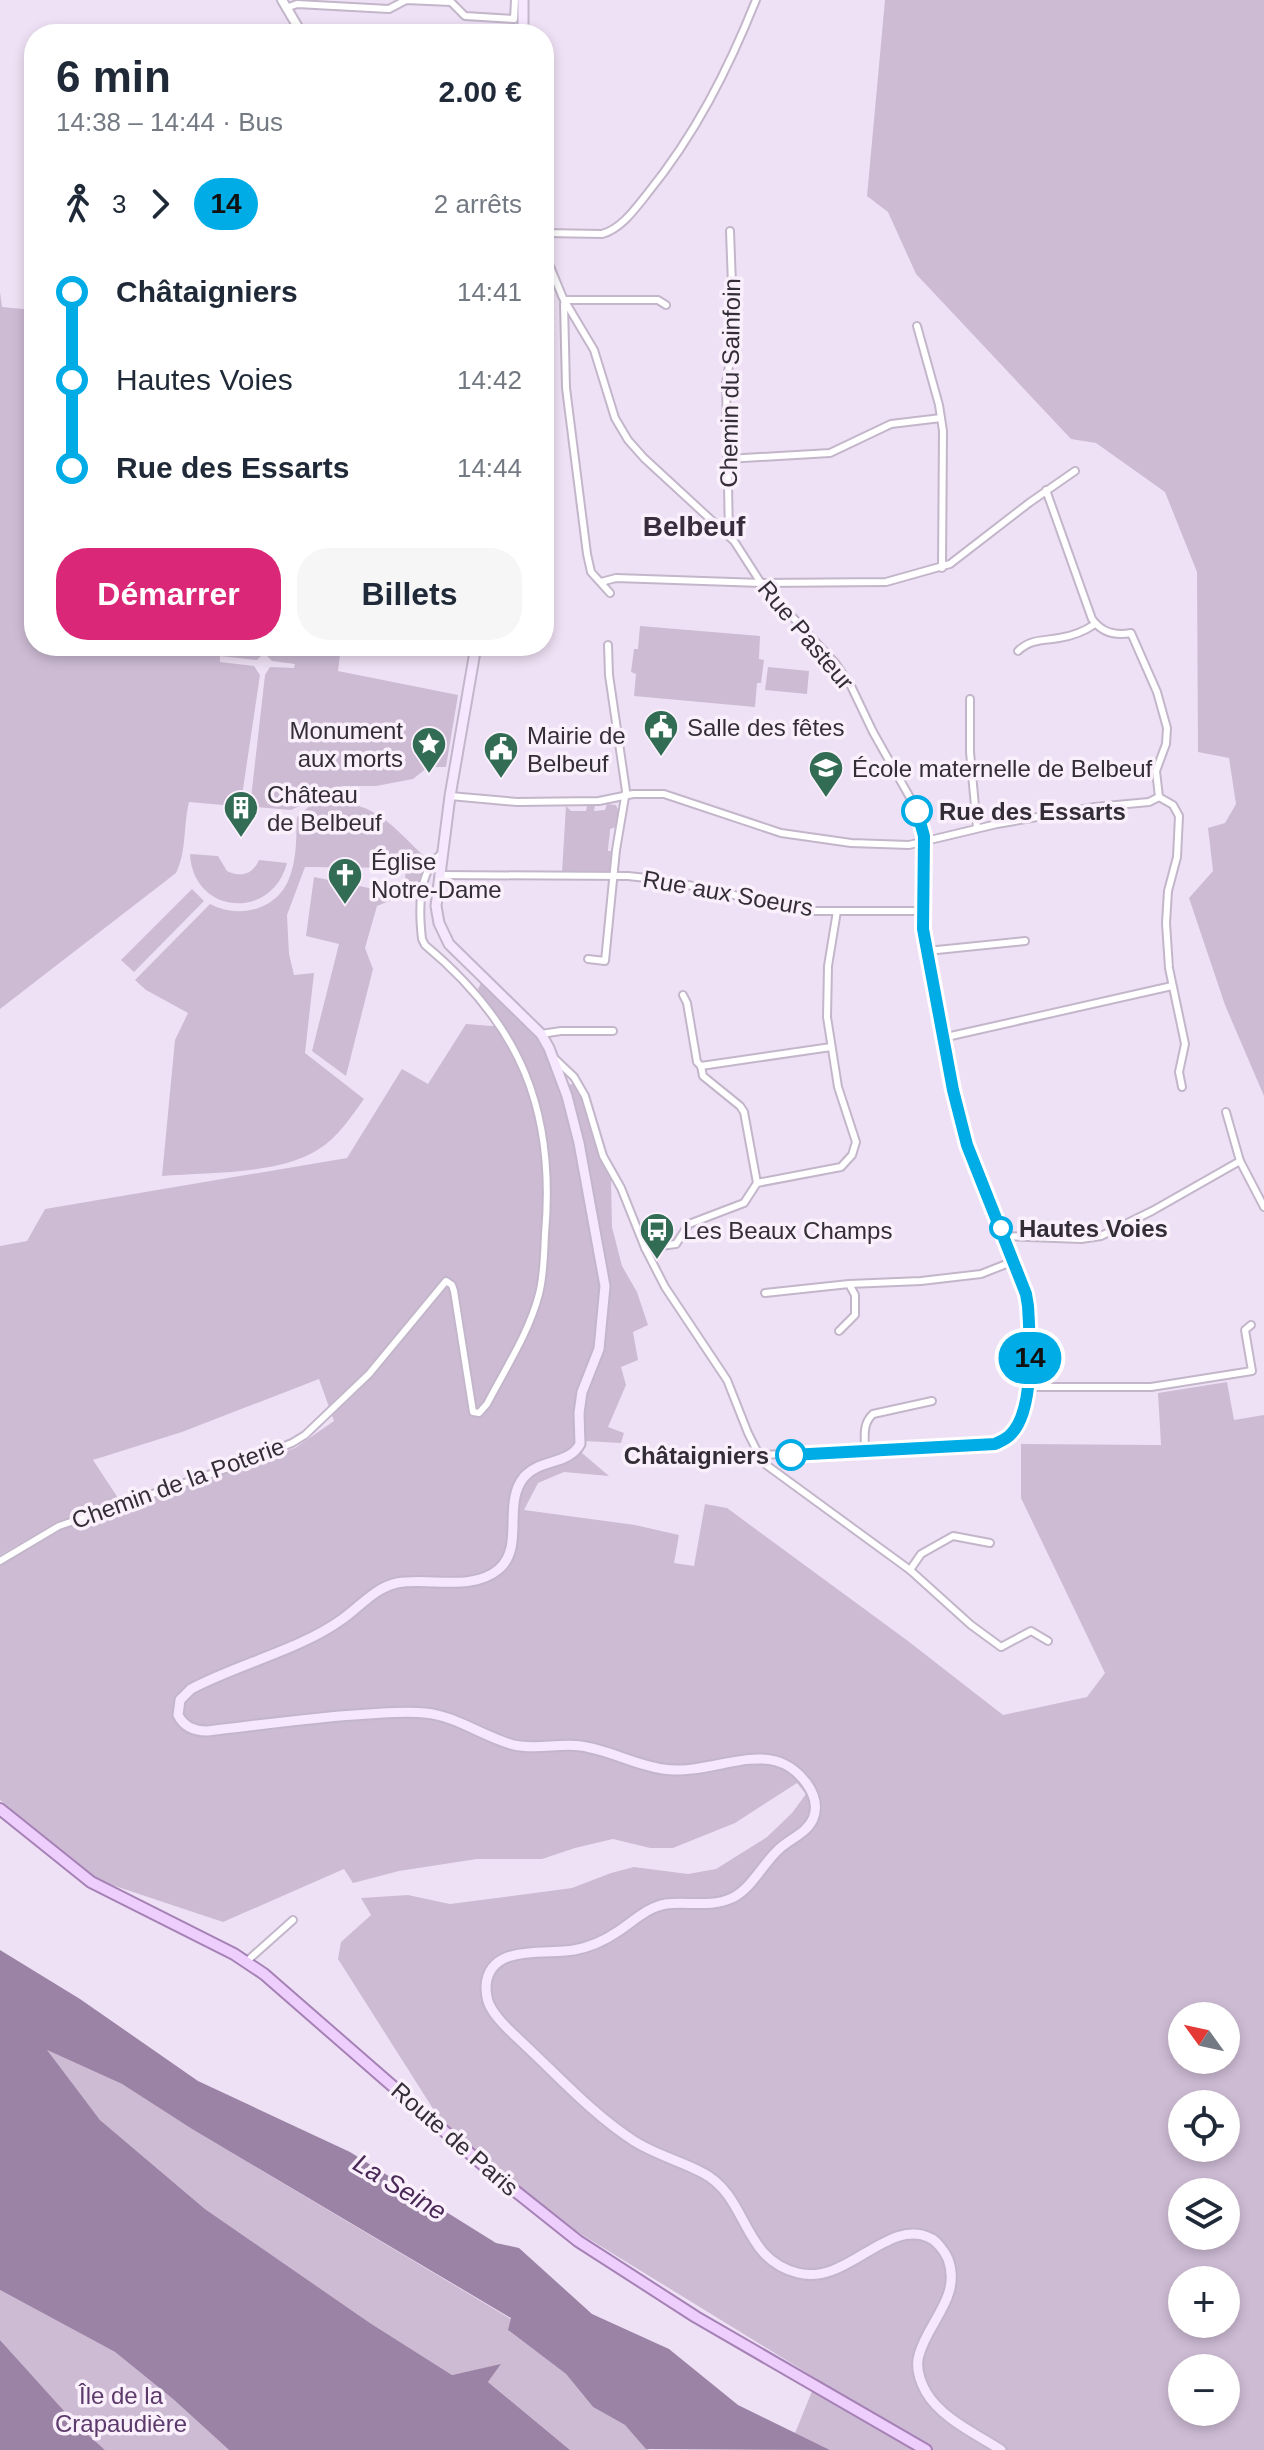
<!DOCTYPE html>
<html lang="fr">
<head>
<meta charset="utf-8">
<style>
	:root { --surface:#fff; --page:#f6f6f7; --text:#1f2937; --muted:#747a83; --accent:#db2777 }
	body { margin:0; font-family:Arial,sans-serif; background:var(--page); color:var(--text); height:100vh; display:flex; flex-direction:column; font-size:30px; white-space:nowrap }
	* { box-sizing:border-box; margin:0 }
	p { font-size:26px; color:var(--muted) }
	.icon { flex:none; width:44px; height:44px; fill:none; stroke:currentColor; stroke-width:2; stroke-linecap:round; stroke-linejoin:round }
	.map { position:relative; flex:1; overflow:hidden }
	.panel { position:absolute; left:24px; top:24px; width:530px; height:632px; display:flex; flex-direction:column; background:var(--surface); border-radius:32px; box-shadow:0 4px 12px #0003 }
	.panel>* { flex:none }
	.badge { padding:0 16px; border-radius:26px; font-size:28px; line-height:52px }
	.needle { width:52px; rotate:303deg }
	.fabs { position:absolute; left:1168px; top:2002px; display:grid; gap:16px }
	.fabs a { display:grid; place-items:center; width:72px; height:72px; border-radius:50%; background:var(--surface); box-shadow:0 4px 12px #0003; font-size:40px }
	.map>.badge { position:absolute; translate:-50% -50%; box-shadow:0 0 0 4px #fff }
	.legs { display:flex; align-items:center; gap:12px; height:88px; padding:0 32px; font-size:26px }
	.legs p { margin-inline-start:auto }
	.head { display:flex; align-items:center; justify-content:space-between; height:136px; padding:0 32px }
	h1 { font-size:44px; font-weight:600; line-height:60px }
	.cta { display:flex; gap:16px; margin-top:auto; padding:16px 32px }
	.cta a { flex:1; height:92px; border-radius:32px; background:var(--accent); color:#fff; font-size:32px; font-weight:600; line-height:92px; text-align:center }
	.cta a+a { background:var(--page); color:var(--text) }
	ul { padding:0 32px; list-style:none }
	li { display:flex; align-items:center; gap:28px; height:88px; font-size:30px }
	li i { display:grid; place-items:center; width:12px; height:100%; margin:0 10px; background:currentColor }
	li i::after { content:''; width:20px; height:20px; margin:-10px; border:6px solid; border-radius:50%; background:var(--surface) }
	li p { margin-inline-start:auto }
	li:first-child i { background:linear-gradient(#0000 50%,currentColor 0) }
	li:last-child i { background:linear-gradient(currentColor 50%,#0000 0) }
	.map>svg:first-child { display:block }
</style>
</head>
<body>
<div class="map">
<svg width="1264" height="2450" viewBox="0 0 1264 2450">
	<rect width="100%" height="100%" fill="#efe1f5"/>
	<!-- green -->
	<g fill="#cdbbd4" fill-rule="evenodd">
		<path d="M885,0H1264V1096L1225,1005L1189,898L1213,871L1208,828L1225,823L1236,804L1229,758L1198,752L1197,572L1165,492L1096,443L1071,439L916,274L888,212L867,196Z"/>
		<path d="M0,292L2,307L34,310V646H264L262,655L257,660L220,656V662L254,666L260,675L242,796L234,806L189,802C183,826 187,851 176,873L0,1009Z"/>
		<path d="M640,626L760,636L759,659L764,660L761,683H757L755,707L634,696L636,674L631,672L634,649H638Z"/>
		<path d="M267,646H341L338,671L458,695L446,767H428L413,779L376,786H342L291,810L256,807L251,798L265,675L270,667L294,668L295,664L272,661L267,656Z"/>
		<path d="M768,667L809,671L807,694L765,690Z"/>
		<path d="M327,800C378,804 390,824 425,857L419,884L405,881L406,868L305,867L287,915L289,954L294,975L314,973L305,1053L364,1099C351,1117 338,1137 319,1149C280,1175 208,1172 162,1176L175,1040L188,1013L146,990L135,980L210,904C241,920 281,909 291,873C297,855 296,835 297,817L313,803Z"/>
		<path d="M607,804L616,805L619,812L616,827L610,829C610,836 608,844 608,851H612L611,872H562L566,806L571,811H586L587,806L595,805L594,811L605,810Z"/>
		<path d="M190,854L218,856L227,871C241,878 253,874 259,860L287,863C272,921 193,915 190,854Z"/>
		<path d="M314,877L394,893V899L377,906L365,948L373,969L346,1076L312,1051L339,944L306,936Z"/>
		<path d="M192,889L204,901L134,972L121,960Z"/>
		<path d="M481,983L537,1037L547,1055L558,1086L573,1084L581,1096L602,1159L611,1179L612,1227L622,1266L637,1292L648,1325L633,1332L638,1360L621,1367L626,1385L608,1427L624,1433L621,1443L584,1441L582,1453L609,1476L564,1472L538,1483L524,1510L635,1525L679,1535L674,1563L694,1566L705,1504L727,1508L908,1641L1003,1715L1087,1697L1105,1673L1021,1498V1444L1161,1445L1158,1393L1227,1382L1234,1420L1264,1415V2450H830L795,2433L817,2379L545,2212L444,2126L338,1959L341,1942L371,1915L361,1898L408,1895L450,1904L572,1888L611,1873L634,1867L688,1874L716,1869L767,1837L792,1813L806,1794L797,1783L735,1823L673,1848H650L613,1839L575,1848L542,1859H477L399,1871L353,1883L344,1869L223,1922L94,1879L0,1800V1566L62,1529L134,1506L295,1448L334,1421L319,1379L182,1432L93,1460L120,1501L59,1521L0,1555V1246L27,1241L45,1209L347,1158L402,1069L428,1084L466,1024L505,1027L480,995L478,989ZM1182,2016H1226V2060H1182ZM1182,2104H1226V2148H1182ZM1182,2192H1226V2236H1182ZM1182,2280H1226V2324H1182ZM1182,2368H1226V2412H1182Z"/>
		<path d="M45,2049L122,2084L192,2129L511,2319L509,2331L566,2374L593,2407L625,2425L649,2450H570L488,2382L500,2365L452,2375L370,2323L205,2209L100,2120Z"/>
		<path d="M0,2290L115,2352L173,2399L229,2450H105L75,2423L0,2340Z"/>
	</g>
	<!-- water -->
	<g fill="#9b83a6">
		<path d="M0,1950L80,1999L198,2081L350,2152L496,2243L519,2248L592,2314L669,2349L738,2405L830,2450L646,2449L625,2425L593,2407L566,2374L508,2330L511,2318L192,2129L122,2084L47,2050L100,2120L205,2209L370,2323L452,2375L501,2364L488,2382L570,2450H229L173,2399L115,2352L0,2290Z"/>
		<path d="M0,2340L75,2423L105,2450H0Z"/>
	</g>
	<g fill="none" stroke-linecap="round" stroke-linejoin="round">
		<defs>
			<g id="minor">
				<path d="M286,8L297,4L389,9L406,0L451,2L465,16L514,19L515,0"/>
				<path d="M544,233L602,234C621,229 635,209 647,194C695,135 728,70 756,0"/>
				<path d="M544,252L563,298L594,350L615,418L628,440L644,458L734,541L761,583L836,664L851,686L873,732L917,810L924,836L923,929L953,1090L967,1145L1004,1236L1028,1306L1030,1380L1018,1426L1009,1437L995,1444L762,1455"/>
				<path d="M564,300H658L666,305"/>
				<path d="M564,304L566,388L587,554L591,572L610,593"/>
				<path d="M917,326L939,405L943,431L942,568"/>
				<path d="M727,459L830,453L891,424L941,418"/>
				<path d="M1046,490L1092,619C1102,633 1115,636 1131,633L1157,692L1167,728L1166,744L1156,771L1159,797"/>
				<path d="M729,536L726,383L734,338L730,231"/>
				<path d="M601,582L616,578L761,583L886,582L950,564L1029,503L1075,471"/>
				<path d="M1018,651C1030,639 1043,641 1059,638C1072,636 1085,631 1095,624"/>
				<path d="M970,699V752L977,828"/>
				<path d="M450,796L517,802L599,801L633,794H664L781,833L851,843L909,845L997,824L1095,807L1149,802L1159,797"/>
				<path d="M1159,797L1173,805L1179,816L1177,857L1168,891L1166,923L1169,968L1185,1044L1179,1072L1182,1087"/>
				<path d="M439,875L628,876L665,880L807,911H922"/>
				<path d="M927,951L1025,941"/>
				<path d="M588,959L605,961L616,850L626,791L609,675L608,645"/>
				<path d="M541,1034L561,1031H613"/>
				<path d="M942,1038L1172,986"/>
				<path d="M555,1059L574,1077L585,1096L603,1156L621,1188L645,1248L665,1287L727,1380L748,1433L756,1449L762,1455L765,1464L910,1570L971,1625L1001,1647L1031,1631L1048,1641"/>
				<path d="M701,1066L831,1047"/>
				<path d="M1226,1112L1240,1161"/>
				<path d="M757,1183L841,1167L852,1155L856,1142L838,1087L827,1017L828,966L837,911"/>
				<path d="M1004,1236L1081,1239L1101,1236L1152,1211L1240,1161L1264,1207"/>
				<path d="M645,1248L676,1244L689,1224L744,1203L757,1183L744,1112L740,1106L703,1076L701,1066L697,1062L687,1003L683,995"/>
				<path d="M765,1293L849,1284L921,1281L981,1274L1014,1261"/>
				<path d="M839,1331L855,1315V1295L849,1284"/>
				<path d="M1028,1387H1151L1252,1371L1245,1330L1251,1325"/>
				<path d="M865,1451C865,1437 862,1424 873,1414L932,1401"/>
				<path d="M0,1561L59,1526L234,1466L292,1443L305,1435L369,1374L446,1281L452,1285L454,1291L473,1412L479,1413L487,1404C505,1369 529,1333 539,1294C544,1275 544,1253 545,1234C556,1110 520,1024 425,945L422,939C419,912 417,873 441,854"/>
				<path d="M910,1570L921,1554L953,1536L990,1543"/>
				<path d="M246,1962L293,1920"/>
			</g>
			<path id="tertiary" d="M282,0L302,34"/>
			<g id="secondary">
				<path d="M523,34V0"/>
				<path d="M476,646L450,796L436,906L439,923L449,944L541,1034L549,1048L567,1096L579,1143L605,1286L599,1349L582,1392L579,1413L580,1444C569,1465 539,1459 524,1477C502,1504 525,1546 499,1569C472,1592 429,1577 397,1583C374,1588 360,1607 341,1620C299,1650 238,1664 191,1689L180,1700L178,1715C184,1727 194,1731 207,1731C260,1725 314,1717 368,1714C387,1713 406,1711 425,1713C457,1716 483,1737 514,1745C536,1750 559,1743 581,1746C609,1750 635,1765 663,1769C702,1775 743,1752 776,1761C798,1767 823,1795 813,1819C806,1834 789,1839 778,1850C762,1865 752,1888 732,1898C710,1908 689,1901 666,1904C647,1907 633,1922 617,1932C604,1941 590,1947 574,1950C546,1955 489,1943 486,1986C486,1991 487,1999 489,2004C497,2021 514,2034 527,2047C561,2079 595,2116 634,2141C656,2155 681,2161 703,2173C749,2197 741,2259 798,2273C847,2286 887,2217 930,2238C937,2241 945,2252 948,2259C962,2296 928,2322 919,2355C915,2368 920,2381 926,2392C941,2418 976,2434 1001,2450"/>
			</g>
			<path id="primary" d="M0,1809L91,1882L234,1954L264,1974L490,2171L578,2241L696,2317L926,2450"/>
		</defs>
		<!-- minor casing -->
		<use href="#minor" stroke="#c3b6ca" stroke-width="10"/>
		<!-- tertiary casing -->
		<use href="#tertiary" stroke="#c3b6ca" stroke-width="12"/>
		<!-- secondary casing -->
		<use href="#secondary" stroke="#c3b6ca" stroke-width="13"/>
		<!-- primary casing -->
		<use href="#primary" stroke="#a581b5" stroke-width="14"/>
		<!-- minor -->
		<use href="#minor" stroke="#fff" stroke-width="6"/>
		<!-- tertiary -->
		<use href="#tertiary" stroke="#fff" stroke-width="8"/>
		<!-- secondary -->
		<use href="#secondary" stroke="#f7e7fe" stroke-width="9"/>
		<!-- primary -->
		<use href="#primary" stroke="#eecefc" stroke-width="10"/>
	</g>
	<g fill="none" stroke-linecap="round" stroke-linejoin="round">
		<defs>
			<path id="line-1" d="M791,1455L995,1444C1001,1441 1007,1439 1011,1434C1035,1410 1030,1339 1028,1306L1026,1294L967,1145L953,1090L923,929L924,836L917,811"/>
		</defs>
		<!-- line-1 casing -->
		<use href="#line-1" stroke="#fff" stroke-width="18"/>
		<!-- line-1 -->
		<use href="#line-1" stroke="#00ace6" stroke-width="12"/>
	</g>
	<!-- icons -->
	<defs>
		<symbol id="civic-pin" viewBox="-11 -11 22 30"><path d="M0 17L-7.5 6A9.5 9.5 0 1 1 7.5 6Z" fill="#326c55" stroke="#f9f0fc"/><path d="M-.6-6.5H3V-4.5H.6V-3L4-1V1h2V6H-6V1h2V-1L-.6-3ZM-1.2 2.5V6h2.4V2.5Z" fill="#fff"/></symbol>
		<symbol id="sight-pin" viewBox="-11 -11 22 30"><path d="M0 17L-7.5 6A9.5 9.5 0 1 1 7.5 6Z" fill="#326c55" stroke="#f9f0fc"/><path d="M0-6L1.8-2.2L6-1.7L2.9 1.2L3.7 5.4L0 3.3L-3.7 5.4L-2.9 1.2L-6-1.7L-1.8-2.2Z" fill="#fff"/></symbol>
		<symbol id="school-pin" viewBox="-11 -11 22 30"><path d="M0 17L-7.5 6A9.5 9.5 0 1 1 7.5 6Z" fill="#326c55" stroke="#f9f0fc"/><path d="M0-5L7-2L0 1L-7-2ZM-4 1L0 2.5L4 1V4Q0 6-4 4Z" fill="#fff"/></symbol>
		<symbol id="building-pin" viewBox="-11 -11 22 30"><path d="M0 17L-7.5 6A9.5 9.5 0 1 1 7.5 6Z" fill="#326c55" stroke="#f9f0fc"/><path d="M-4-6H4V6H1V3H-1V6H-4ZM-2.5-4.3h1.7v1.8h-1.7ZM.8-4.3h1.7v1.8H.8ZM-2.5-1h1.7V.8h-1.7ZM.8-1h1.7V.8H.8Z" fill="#fff"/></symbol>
		<symbol id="church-pin" viewBox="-11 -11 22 30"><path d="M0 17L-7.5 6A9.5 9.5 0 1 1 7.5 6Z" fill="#326c55" stroke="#f9f0fc"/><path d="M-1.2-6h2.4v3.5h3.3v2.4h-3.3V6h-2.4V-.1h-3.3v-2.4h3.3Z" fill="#fff"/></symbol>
		<symbol id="bus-pin" viewBox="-11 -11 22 30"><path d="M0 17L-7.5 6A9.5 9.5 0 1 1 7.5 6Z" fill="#326c55" stroke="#f9f0fc"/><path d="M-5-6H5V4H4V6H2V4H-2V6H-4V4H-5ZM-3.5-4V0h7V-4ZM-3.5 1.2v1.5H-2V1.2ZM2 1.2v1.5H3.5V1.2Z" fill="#fff"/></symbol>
	</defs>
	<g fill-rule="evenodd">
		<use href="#civic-pin" x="641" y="707" width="40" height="54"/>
		<use href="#sight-pin" x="409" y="724" width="40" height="54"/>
		<use href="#civic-pin" x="481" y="729" width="40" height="54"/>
		<use href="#school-pin" x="806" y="748" width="40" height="54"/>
		<use href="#building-pin" x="221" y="788" width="40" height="54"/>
		<use href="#church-pin" x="325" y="855" width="40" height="54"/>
		<use href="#bus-pin" x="637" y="1210" width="40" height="54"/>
	</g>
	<!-- markers -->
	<g fill="#fff" stroke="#00ace6" stroke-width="4">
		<circle cx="917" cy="811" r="14"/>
		<circle cx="1001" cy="1228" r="10"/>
		<circle cx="791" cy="1455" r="14"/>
	</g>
	<g text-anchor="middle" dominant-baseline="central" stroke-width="7" stroke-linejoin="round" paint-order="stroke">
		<!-- street labels -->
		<g font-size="24" fill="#332e36" stroke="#f9f0fc">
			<text transform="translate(730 383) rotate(-89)">Chemin du Sainfoin</text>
			<text transform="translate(806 635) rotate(50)">Rue Pasteur</text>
			<text transform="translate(728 893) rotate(10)">Rue aux Soeurs</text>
			<text transform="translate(178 1483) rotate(-20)">Chemin de la Poterie</text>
			<text transform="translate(455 2139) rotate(41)">Route de Paris</text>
		</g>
		<!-- poi labels -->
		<g font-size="24" fill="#332e36" stroke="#f9f0fc" text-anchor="start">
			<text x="687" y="727">Salle des fêtes</text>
			<text x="403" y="730" text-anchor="end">Monument<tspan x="403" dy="28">aux morts</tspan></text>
			<text x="527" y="735">Mairie de<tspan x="527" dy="28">Belbeuf</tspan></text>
			<text x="852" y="768">École maternelle de Belbeuf</text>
			<text x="267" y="794">Château<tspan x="267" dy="28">de Belbeuf</tspan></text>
			<text x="371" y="861">Église<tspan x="371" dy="28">Notre-Dame</tspan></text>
			<text x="683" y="1230">Les Beaux Champs</text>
		</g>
		<!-- stop labels -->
		<g font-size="24" font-weight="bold" fill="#332e36" stroke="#f9f0fc" text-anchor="start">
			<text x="939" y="811">Rue des Essarts</text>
			<text x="1019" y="1228">Hautes Voies</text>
			<text x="769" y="1455" text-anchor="end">Châtaigniers</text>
		</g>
		<!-- park labels -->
		<g font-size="24" fill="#5c3a6b" stroke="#f9f0fc">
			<text x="121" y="2395">Île de la<tspan x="121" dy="28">Crapaudière</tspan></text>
		</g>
		<!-- water labels -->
		<g font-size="26" font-style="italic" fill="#4a2857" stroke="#f9f0fc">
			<text transform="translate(400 2187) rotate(31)">La Seine</text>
		</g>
		<!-- quarter labels -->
		<g font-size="28" font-weight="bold" fill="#382d3d" stroke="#f9f0fc">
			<text x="694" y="526">Belbeuf</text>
		</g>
	</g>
</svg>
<div class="fabs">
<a><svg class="needle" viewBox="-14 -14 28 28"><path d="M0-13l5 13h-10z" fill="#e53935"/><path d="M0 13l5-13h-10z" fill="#747a83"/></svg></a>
<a><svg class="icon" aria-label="locate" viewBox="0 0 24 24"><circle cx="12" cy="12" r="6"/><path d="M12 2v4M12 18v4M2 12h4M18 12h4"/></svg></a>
<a><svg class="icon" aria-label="layers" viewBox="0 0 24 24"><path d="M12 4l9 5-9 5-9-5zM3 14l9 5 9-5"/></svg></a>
<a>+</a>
<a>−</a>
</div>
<b class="badge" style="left:1030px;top:1358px;background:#00ace6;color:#111">14</b>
<section class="panel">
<div class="head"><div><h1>6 min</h1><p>14:38 – 14:44 · Bus</p></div><b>2.00 €</b></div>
<div class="legs"><svg class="icon" aria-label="walk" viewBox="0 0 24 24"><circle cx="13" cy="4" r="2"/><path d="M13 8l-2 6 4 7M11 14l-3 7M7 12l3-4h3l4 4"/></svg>3<svg class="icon" aria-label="forward" viewBox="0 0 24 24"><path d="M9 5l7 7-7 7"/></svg><b class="badge" style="background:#00ace6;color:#111">14</b><p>2 arrêts</p></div>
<ul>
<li><i style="color:#00ace6"></i><b>Châtaigniers</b><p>14:41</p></li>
<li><i style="color:#00ace6"></i><span>Hautes Voies</span><p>14:42</p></li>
<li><i style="color:#00ace6"></i><b>Rue des Essarts</b><p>14:44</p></li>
</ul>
<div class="cta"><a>Démarrer</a><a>Billets</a></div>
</section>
</div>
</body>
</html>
